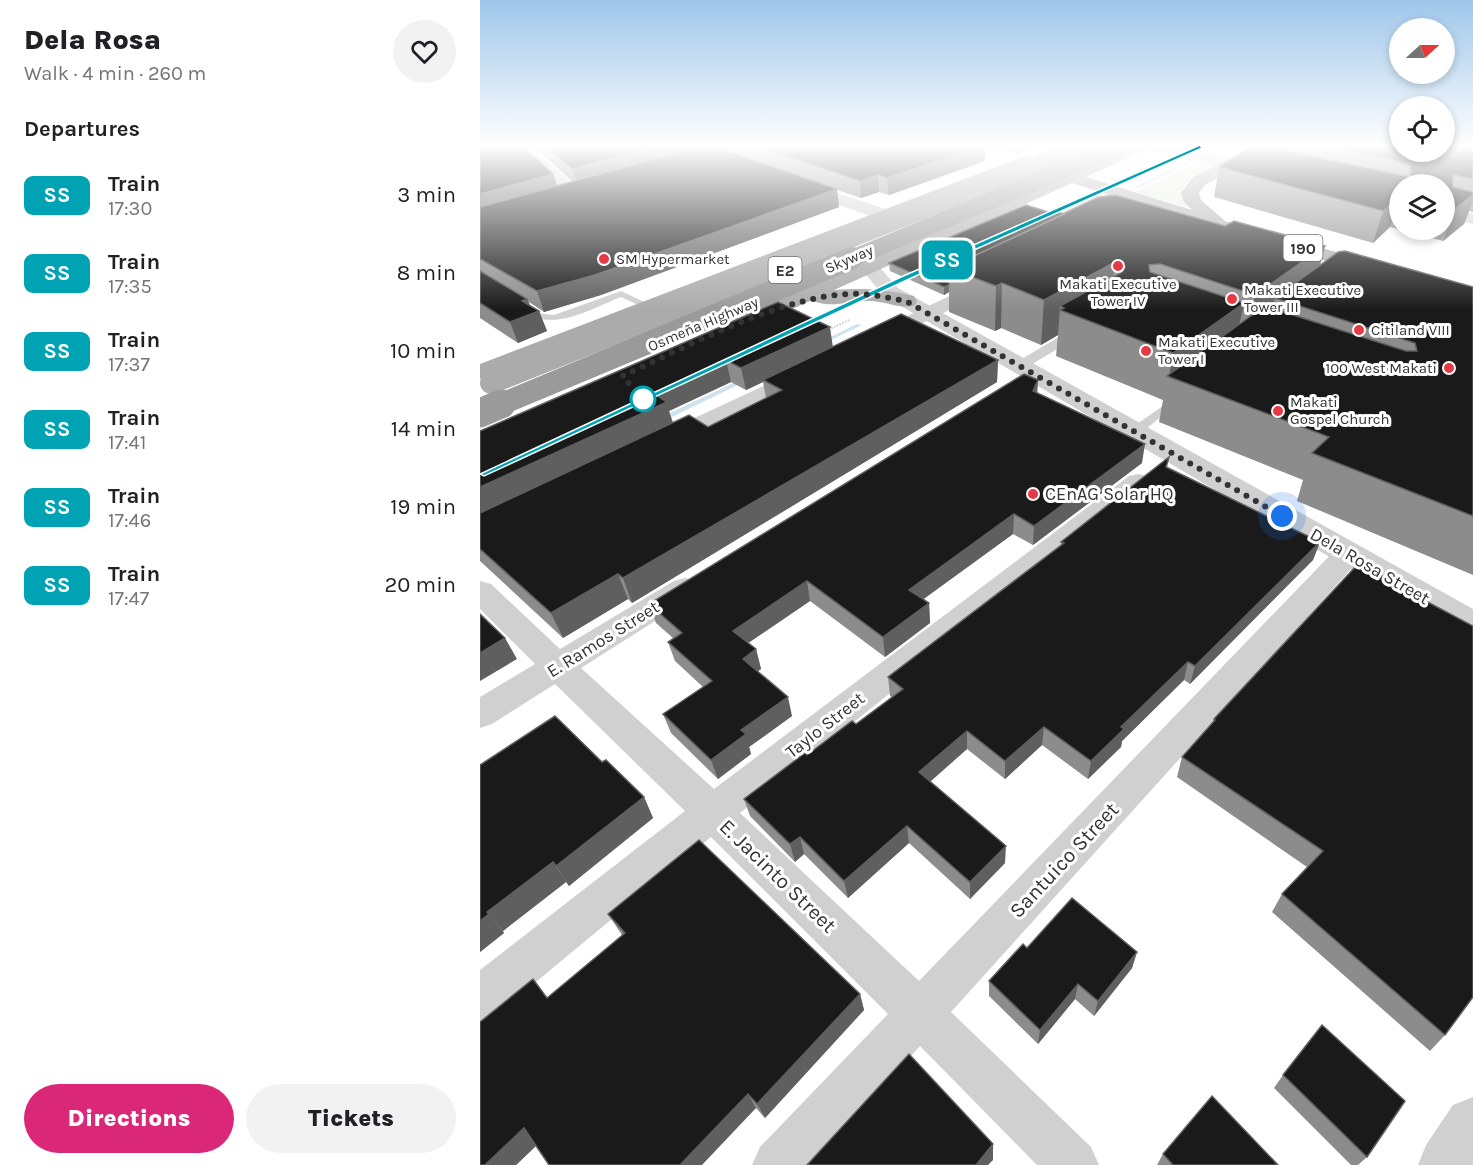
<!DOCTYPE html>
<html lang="en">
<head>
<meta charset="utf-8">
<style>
	:root { --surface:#fff; --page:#f2f2f2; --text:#202124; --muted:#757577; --accent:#db2777 }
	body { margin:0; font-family:Karla,sans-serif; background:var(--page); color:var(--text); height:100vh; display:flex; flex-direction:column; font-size:22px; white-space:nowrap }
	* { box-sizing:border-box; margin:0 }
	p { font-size:20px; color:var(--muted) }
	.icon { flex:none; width:33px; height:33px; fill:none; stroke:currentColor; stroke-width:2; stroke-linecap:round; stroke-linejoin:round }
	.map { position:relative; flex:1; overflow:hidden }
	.details { display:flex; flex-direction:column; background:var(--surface); width:480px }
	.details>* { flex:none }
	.badge { padding:0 12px; border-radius:9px; font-size:21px; line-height:39px }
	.needle { width:39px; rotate:69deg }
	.tools { position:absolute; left:909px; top:18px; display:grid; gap:12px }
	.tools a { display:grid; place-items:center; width:66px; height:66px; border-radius:50%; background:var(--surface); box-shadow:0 3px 9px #0003; font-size:30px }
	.you { position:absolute; width:30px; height:30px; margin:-15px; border:4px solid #fff; border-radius:50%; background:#1a73e8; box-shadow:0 0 0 9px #1a73e833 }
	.map>.badge { position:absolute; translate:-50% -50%; box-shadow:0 0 0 3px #fff }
	h2 { padding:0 24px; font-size:22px; line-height:54px }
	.round { display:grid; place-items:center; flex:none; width:63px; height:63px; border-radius:32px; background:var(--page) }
	.overview { display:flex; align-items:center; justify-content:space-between; height:102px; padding:0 24px }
	h1 { font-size:28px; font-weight:800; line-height:45px }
	.cta { display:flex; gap:12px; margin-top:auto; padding:12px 24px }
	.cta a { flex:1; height:69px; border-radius:36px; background:var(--accent); color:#fff; font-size:24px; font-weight:800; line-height:69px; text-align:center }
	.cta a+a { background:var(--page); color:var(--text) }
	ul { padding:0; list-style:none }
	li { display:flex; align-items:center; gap:18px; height:78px; padding:0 24px }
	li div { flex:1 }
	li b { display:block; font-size:22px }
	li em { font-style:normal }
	li .badge { min-width:66px; font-weight:700; text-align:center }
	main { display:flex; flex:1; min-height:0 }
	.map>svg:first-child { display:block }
</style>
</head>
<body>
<main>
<section class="details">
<div class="overview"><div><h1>Dela Rosa</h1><p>Walk · 4 min · 260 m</p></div><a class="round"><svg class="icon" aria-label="heart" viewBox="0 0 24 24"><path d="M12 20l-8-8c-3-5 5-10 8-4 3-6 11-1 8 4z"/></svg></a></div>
<h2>Departures</h2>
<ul>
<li><span class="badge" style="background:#00a3b4;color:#fff">SS</span><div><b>Train</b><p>17:30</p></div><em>3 min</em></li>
<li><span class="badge" style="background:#00a3b4;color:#fff">SS</span><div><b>Train</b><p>17:35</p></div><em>8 min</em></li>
<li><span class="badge" style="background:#00a3b4;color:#fff">SS</span><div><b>Train</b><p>17:37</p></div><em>10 min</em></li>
<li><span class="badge" style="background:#00a3b4;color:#fff">SS</span><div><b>Train</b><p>17:41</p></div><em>14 min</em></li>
<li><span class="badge" style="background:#00a3b4;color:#fff">SS</span><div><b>Train</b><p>17:46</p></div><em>19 min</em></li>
<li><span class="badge" style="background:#00a3b4;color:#fff">SS</span><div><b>Train</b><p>17:47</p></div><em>20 min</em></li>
</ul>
<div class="cta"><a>Directions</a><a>Tickets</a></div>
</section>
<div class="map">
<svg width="993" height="1165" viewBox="0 0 993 1165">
	<rect width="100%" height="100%" fill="#fff"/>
	<!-- green -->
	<path fill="#e6ecdf" d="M721,161L741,163L710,178L702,190L710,208L655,192Z"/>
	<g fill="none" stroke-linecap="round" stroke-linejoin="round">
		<!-- stream -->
		<g fill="#cfe2ee" fill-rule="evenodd">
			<path d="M714,158L718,159L659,188L655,187Z"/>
			<path d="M377,324L382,325L343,344L338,343Z"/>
			<path d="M266,377L268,378V380L184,421H181L177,419Z"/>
		</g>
		<!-- path -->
		<path stroke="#cdcdcd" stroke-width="2" stroke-dasharray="1.5 1.5" stroke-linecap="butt" d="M346,331L369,320"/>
		<!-- service -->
		<g fill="#d0d0d0" fill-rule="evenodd">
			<path d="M141,291L173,306L165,308L141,297C110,309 69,335 41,308L46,305L63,314L74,315Z"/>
			<path d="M697,396L701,397V401L658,435H650V429Z"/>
		</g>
		<!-- pedestrian -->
		<path fill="#d0d0d0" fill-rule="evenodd" d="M604,322L612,327L609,330L544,369L538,371L530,366Z"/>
		<!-- minor -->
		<g fill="#d0d0d0" fill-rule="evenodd">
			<path d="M36,147H51L101,191L103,194L101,197H89Z"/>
			<path d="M505,279L512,281L514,285L512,289L404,342L397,344L390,342L387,338L390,334Z"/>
			<path d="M322,368L330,370L333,375L330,380L196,445L187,447L178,445L175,440L178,435Z"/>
			<path d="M658,474L667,476L671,482L667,488L260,813L439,981L858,547L868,544L878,547L882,554L878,561L471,1012L611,1147L619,1165H557L440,1046L333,1165H272L280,1147L408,1014L231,837L16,1015L0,1022V970L205,811L75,684L12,724L0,728V697L55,664L0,609V581L11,584L80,649L194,581L205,578L216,581L220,588L216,595L101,668L234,789L649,476Z"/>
		</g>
		<!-- tertiary -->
		<g fill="#d0d0d0" fill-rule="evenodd">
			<path d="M665,147H694L789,165L797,170L789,175L672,152Z"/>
			<path d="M316,179L408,210L411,214L408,218H396L310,188L308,184L310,180Z"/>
			<path d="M964,207L993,214V224L964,217Z"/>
			<path d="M389,261L396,263L418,288L993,609V637L981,634L404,296L379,267L382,263Z"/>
			<path d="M993,1097V1165H938L946,1145L973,1105Z"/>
		</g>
		<!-- primary -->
		<g fill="#ababab" fill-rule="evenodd">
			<path d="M648,147H668L665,150L606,177L712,210L704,202L701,193L713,177L749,159H761L763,162L761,165L725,185L719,193L721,200L745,221L903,265L906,269L903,273H889L733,229L592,183L354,290C384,288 404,289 434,296L437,301L434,306C418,309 403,300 387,301C371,301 346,309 332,300L270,328L262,330L254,328L251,323L254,318L576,178L572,174L574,171L580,169L590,172Z"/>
			<path d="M547,155L553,157L555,160L553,163L0,379V364Z"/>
		</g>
		<!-- primary-bridge-far1 -->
		<path stroke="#ababab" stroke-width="17" d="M319,260L601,147"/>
		<!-- primary-bridge -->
		<path stroke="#ababab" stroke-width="22" d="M11,383L323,258"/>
		<!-- motorway-bridge-far2 -->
		<path stroke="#9a9a9a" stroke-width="17" d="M368,260L639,147"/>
		<!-- motorway-bridge-far1 -->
		<path stroke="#9a9a9a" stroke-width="22" d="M17,406L372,258"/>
		<!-- motorway-bridge -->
		<path stroke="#9a9a9a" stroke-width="29" d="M0,413L21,404"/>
	</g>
	<!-- wall -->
	<g fill="#8c8c8c" fill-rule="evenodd">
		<path d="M0,147L73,174L77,186L93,182L54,147H210L211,149L218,147H554L539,153L505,147V161L409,195L399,192L381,198L357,190L359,207L121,295L64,312L49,302L50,305L59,311L67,331L38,343L0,318Z"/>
		<path d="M770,147H993V212L989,211L984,224L963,241L910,227L893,243L734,197L739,167ZM920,184H964V230H920Z"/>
		<path d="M575,214H584L745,226L845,246L840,266L993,287V575L817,501L823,480L679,422L683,400L576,356L578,335L561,345L521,328L515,331L469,312V292L464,295L410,271L409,263Z"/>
		<path d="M298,302L353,347L518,360L517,382L152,603L148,599L83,638L0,561V431ZM251,382L266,390L283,382L286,398L228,427L193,422L189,411Z"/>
		<path d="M557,393L662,463L553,545L533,534L443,599L449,603L450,623L405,657L330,601L268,643L276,649L281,669L278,671L312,716L269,747L271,754L238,779L191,733L183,714L223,687L195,661L188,642L193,638L176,623L169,604Z"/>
		<path d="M689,457L687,467L840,542L833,560L710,684L704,680L642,741L641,747L608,779L562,745L525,779L487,749L450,781L525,863L490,899L429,843L368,898L324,854L315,862L270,816L264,799L327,755L376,724L412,697L410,696L408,677L581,546V542Z"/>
		<path d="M940,598L965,1035L950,1051L792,912L802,894L827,867L697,777L702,757L732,724L734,719Z"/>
		<path d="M122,762L164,797L173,818L89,886L86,882L23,931L24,933L0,952V765Z"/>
		<path d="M128,914L380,994L384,1010L285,1118L276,1108L56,1146L36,1165H0L68,998L142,935Z"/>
		<path d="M547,948L657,952L652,968L614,1016L595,999L558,1044L509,996V981Z"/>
		<path d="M803,1075L887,1157L878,1165H871L794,1088Z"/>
		<path d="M683,1154L798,1165H677Z"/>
	</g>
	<!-- shaded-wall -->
	<g fill="#5f5f5f">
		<path d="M172,147H210L211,153L98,185L92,169Z"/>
		<path d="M500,147H505V161L409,195L407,178Z"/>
		<path d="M539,147H554L539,153Z"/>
		<path d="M971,147H991L953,182L963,153Z"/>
		<path d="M73,174L79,191L0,214V194Z"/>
		<path d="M398,175L399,192L381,198L380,181Z"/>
		<path d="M357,189L359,207L121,295L64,312L57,291Z"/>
		<path d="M993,195V201L984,224L963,241L975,209Z"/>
		<path d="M920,197L910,227L893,243L903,211Z"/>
		<path d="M845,246L833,289L795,298L789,322L765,340L775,295Z"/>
		<path d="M635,262L630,305L584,308L580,306L578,335L561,345L564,300Z"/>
		<path d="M522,283L521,328L515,331L516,286Z"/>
		<path d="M469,285V292L464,295V287Z"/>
		<path d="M47,299L53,313L59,311L67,331L38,343L30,322L42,301Z"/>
		<path d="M764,303L754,349L689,377L693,353Z"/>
		<path d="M350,327L353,348L283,380V382L266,390L261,368Z"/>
		<path d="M246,360L251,382L189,411L193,425L0,517V487L173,393Z"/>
		<path d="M518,360L517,382L152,603L143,578Z"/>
		<path d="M558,380L557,398L553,391Z"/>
		<path d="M665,444L662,463L553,545L554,526Z"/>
		<path d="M534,514L533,534L430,609L429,590Z"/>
		<path d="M840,542L833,560L710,684L715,666Z"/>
		<path d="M138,574L148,599L83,638L71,613Z"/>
		<path d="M327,581L330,601L258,650L253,631Z"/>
		<path d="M449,603L450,623L405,657L403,637Z"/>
		<path d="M25,638L37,659L0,681V653Z"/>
		<path d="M276,649L281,669L268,678L263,659Z"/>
		<path d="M708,662L704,680L642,741L641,747L608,779L611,761L641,727Z"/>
		<path d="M308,697L312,716L269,747L271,754L238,779L231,760L261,730Z"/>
		<path d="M564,727L562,745L525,779V761Z"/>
		<path d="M487,731V749L441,790L439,772Z"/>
		<path d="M164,797L173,818L89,886L76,866Z"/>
		<path d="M427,826L429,843L368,898L364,881Z"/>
		<path d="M320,837L324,854L315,862L310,844Z"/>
		<path d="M526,846L525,863L490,899V882Z"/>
		<path d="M73,862L86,882L23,931L7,912Z"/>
		<path d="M9,914L24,933L0,952V921Z"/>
		<path d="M657,952L652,968L614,1016L618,1001Z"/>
		<path d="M598,984L595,999L558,1044L560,1030Z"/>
		<path d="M380,994L384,1010L285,1118L277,1104Z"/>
		<path d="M268,1094L276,1108L222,1165H200Z"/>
		<path d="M44,1128L60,1142L36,1165H5Z"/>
		<path d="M513,1144V1160L508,1165H496Z"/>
	</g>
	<!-- building -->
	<g fill="#1a1a1a" stroke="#5f5f5f" stroke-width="1.5">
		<path d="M0,147H44L73,174L0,194Z"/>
		<path d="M67,147H172L92,169Z"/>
		<path d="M218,147H236L357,189L115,275L57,291L0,259V207Z"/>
		<path d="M279,147H500L407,178L398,175L380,181Z"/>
		<path d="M770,147H788L931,177L930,164L855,147H920V152H964V147H971L963,153L962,156H973L986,147H993V179L973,175V187L993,192V195L975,209L964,207V184H920V197L903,211L739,167Z"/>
		<path d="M635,195L745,226L754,221L845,246L775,295L680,264L669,265L670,272L764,303L693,353L580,310L584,308L580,306L642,272L645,267L635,262L564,300L522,283L516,286L468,268L618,197Z"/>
		<path d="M546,205L575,214L579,212L584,214L468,268L469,285L464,287L409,263Z"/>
		<path d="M865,251L993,287V516L832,453L849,437L687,376L785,306L926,351H937L935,343L795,298L858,252Z"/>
		<path d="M0,271L47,299L42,301L59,311L30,322L0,303Z"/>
		<path d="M298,302L350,327L261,368L246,360L173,393L187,402L0,487V431Z"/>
		<path d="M421,314L518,360L143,578L138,574L71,613L0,549V513L209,415L228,427L302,390L283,380Z"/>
		<path d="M544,374L558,380L553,391L665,444L554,526L534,514L429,590L449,603L403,637L327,581L253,631L276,649L263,659L308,697L261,730L266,734L231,760L183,714L232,681L188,642L202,633L169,604Z"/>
		<path d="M689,457L686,467L840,542L715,666L708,662L641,727L644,729L611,761L564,727L525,761L487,731L439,772L526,846L490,882L427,826L364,881L320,837L310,844L264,799L325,753L327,755L372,721L376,724L423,689L408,677L584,543L581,542Z"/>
		<path d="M878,564L941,595L940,598L993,626V997L965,1035L802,894L843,851L702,757L735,720L734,719Z"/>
		<path d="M0,614L25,638L0,653Z"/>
		<path d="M75,716L122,762L126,760L164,797L76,866L73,862L7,912L9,914L0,921V765Z"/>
		<path d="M219,840L380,994L277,1104L268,1094L200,1165H69L44,1128L5,1165H0V1022L53,979L67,998L145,933L128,914Z"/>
		<path d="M592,898L657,952L618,1001L598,984L560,1030L509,981L543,944L547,948Z"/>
		<path d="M842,1025L925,1101L887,1157L803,1075Z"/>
		<path d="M429,1054L513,1144L496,1165H327Z"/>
		<path d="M732,1096L798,1165H693L683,1154Z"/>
	</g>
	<!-- sky -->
	<linearGradient id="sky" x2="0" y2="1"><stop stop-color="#9ec6ea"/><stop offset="0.47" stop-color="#fff"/><stop offset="1" stop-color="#fff" stop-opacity="0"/></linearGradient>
	<rect width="993" height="310" fill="url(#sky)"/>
	<!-- line -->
	<path fill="#00a3b4" stroke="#fff" stroke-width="1.5" d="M720,145L722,148L427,280L4,476L0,474L421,277Z"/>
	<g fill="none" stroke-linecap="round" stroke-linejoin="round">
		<!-- walk -->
		<path stroke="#333" stroke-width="6" stroke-dasharray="0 10.8" d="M163,399L142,376C207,347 300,296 371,294C390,293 408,298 426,301L802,516"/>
	</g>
	<!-- markers -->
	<g fill="#e63946" stroke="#fff" stroke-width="2">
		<circle cx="124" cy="259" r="6"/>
		<circle cx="638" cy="266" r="6"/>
		<circle cx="752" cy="299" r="6"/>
		<circle cx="879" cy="330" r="6"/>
		<circle cx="666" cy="351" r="6"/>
		<circle cx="969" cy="368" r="6"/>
		<circle cx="798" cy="411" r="6"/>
		<circle cx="553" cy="494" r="6"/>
	</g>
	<circle fill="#fff" stroke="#00a3b4" stroke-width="3" cx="163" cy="399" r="12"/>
	<g text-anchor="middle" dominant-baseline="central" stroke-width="6" stroke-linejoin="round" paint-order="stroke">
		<!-- far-poi labels -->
		<g font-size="15" fill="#333" stroke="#fff" text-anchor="start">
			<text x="136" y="259">SM Hypermarket</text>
			<text x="638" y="284" text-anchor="middle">Makati Executive<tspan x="638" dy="17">Tower IV</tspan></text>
			<text x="764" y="290">Makati Executive<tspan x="764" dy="17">Tower III</tspan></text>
			<text x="891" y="330">Citiland VIII</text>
			<text x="678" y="342">Makati Executive<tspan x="678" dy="17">Tower I</tspan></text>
			<text x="957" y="368" text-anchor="end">100 West Makati</text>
			<text x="810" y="402">Makati<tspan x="810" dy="17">Gospel Church</tspan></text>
		</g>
		<!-- far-street labels -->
		<g font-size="15" fill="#333" stroke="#fff">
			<text transform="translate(369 259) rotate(-23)">Skyway</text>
			<text transform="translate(223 324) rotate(-23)">Osmeña Highway</text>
		</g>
		<!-- shield labels -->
		<g fill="#fff" stroke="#707070" stroke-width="1.5">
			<rect x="803.5" y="235" width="39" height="26" rx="4.5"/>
			<rect x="288.5" y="257" width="33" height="26" rx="4.5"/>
		</g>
		<g font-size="16" font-weight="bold" fill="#333">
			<text x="823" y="248">190</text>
			<text x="305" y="270">E2</text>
		</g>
		<!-- poi labels -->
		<g font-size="18" fill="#333" stroke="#fff" text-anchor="start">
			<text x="565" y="494">CEnAG Solar HQ</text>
		</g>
		<!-- street labels -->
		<g font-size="18" fill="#333" stroke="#fff">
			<text transform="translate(890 566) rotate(30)">Dela Rosa Street</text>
			<text transform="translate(123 639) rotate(-32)">E. Ramos Street</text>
			<text transform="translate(345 725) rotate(-38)">Taylo Street</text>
		</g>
		<!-- near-street labels -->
		<g font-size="21" fill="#333" stroke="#fff">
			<text transform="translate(584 860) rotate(-47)">Santuico Street</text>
			<text transform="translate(298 876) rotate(44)">E. Jacinto Street</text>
		</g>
	</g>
</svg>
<div class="tools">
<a><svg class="needle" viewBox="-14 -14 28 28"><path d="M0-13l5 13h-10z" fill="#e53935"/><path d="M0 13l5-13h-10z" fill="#757577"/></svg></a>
<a><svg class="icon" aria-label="locate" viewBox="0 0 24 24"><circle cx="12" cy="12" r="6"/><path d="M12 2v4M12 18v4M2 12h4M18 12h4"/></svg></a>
<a><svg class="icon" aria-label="layers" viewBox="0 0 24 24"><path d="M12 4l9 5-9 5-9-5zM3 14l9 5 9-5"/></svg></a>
</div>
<div class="you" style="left:802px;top:516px"></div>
<b class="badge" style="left:467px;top:260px;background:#00a3b4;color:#fff">SS</b>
</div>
</main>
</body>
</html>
